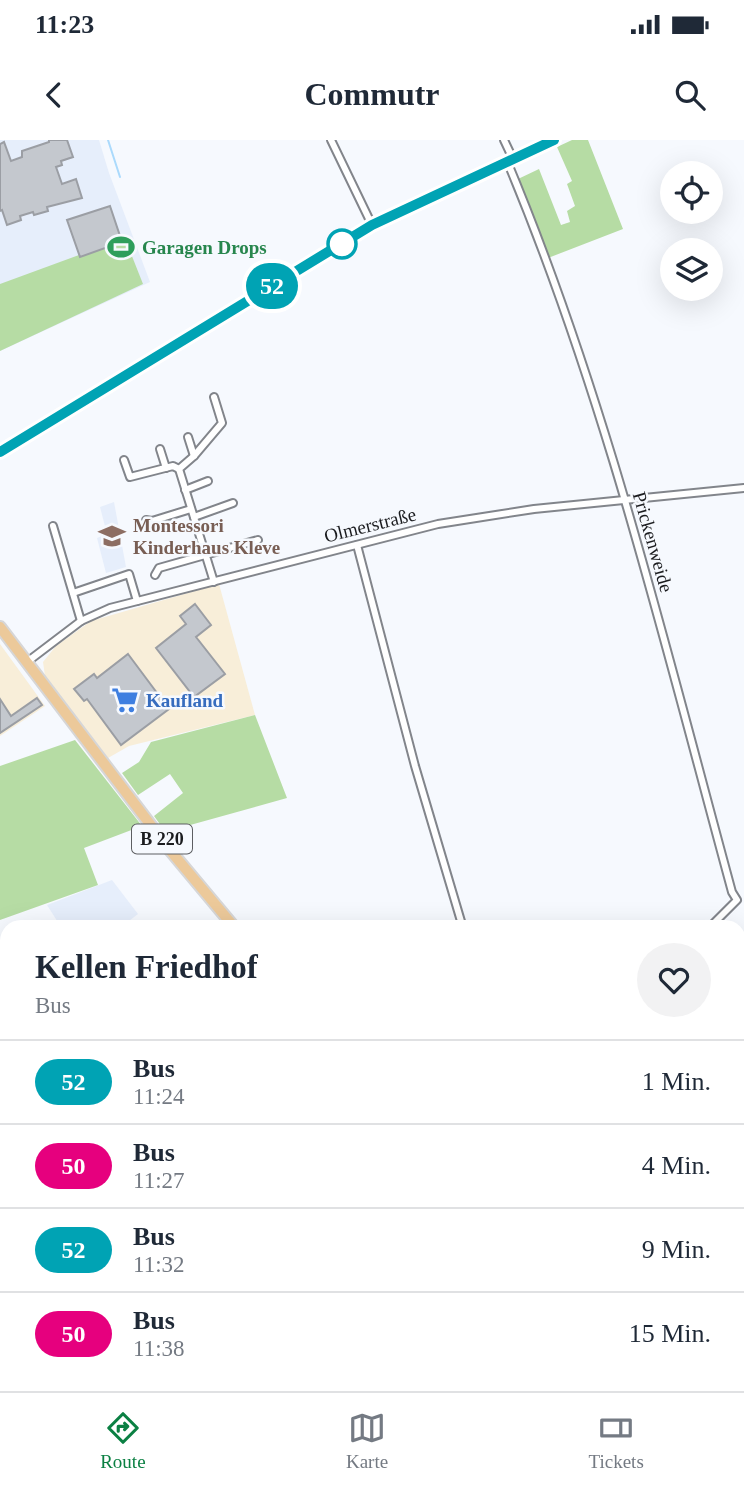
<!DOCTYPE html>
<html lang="de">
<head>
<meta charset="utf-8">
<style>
	:root { --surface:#fff; --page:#f2f2f3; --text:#1f2937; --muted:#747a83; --line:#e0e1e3; --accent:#0b8043 }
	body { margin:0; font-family:"Times New Roman",serif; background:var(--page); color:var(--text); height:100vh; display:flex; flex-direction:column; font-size:26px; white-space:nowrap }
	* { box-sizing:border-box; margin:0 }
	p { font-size:23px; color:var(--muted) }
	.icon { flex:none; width:38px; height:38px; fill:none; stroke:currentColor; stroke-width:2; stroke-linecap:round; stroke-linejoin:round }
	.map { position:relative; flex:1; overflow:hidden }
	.sheet { position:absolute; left:0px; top:780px; width:746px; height:471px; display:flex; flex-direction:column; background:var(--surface); border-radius:21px 21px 0 0; box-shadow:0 7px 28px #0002 }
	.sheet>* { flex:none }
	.badge { padding:0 14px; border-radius:23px; font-size:24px; line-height:46px }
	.fabs { position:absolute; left:660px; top:21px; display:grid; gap:14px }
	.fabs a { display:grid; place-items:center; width:63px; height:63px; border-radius:50%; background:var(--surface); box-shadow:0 7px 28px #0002; font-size:35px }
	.map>.badge { position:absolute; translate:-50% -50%; box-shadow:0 0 0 4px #fff }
	.round { display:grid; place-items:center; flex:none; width:74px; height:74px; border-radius:37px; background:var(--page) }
	.summary { display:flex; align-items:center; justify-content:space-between; height:119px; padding:0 35px }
	h1 { font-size:33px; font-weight:800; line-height:52px }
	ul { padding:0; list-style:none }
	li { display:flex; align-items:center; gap:21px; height:84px; padding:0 35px; border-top:2px solid var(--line) }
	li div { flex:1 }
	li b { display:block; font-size:26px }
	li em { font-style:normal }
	li .badge { min-width:77px; font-weight:700; text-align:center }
	.status { display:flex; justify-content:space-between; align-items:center; height:49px; padding:0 35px; background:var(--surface); direction:ltr }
	.status svg { height:19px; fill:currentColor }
	header { display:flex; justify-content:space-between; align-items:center; height:91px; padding:0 35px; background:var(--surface); font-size:32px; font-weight:800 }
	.menu { display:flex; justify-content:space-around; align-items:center; height:98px; border-top:2px solid var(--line); background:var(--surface); font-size:19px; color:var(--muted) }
	.menu a { display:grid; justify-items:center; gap:4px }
	.menu .current { color:var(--accent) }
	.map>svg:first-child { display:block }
</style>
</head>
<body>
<div class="status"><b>11:23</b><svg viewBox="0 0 49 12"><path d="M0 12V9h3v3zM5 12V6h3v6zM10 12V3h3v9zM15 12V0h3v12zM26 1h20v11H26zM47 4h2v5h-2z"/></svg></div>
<header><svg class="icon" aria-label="back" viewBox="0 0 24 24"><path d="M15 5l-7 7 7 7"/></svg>Commutr<svg class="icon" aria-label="search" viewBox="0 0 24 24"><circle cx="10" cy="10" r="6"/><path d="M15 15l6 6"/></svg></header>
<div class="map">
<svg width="744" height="1251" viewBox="0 0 744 1251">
	<rect width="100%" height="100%" fill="#f6f9fe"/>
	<!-- commercial -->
	<g fill="#f8eed9">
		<path d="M219,444L255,575L129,606L108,618L45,536L43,522L56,506L91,481Z"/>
		<path d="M0,504L45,566L0,596Z"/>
	</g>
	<!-- built -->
	<g fill="#e6eefb">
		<path d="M0,0H99L109,33L150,142L0,211Z"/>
		<path d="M114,362L126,427L106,433L97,398L107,394L100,367Z"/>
		<path d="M112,740L138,774L121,787H61L47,765Z"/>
	</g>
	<!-- green -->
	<g fill="#b6dca4">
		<path d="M572,0H588L623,89L548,118L518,39L539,29L561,85L570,82L567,71L575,66L567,44L572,41L557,7Z"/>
		<path d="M126,101L143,144L0,211V144L79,115Z"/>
		<path d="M255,575L287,658L183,687L169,697L154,676L183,653L170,634L138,655L122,633L139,622L151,602Z"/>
		<path d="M75,600L142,686L84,708L98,745L0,780V626Z"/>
		<path d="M0,852L7,854V1001L1,1003Z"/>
		<path d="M7,1108V1244H92L82,1251H0V1111Z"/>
	</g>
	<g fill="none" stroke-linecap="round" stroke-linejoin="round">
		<!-- stream -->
		<g stroke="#abdafc" stroke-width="2">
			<path d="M108,0L120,37"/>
			<path d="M0,1105L7,1103"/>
		</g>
	</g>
	<!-- building -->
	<g fill="#c4c8ce" stroke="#9b9ea4" stroke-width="2">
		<path d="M49,0H67L73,17L61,21L62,25L56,27L62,44L76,39L82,58L47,67L48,71L34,75L33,72L20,76L21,80L7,85L2,70L0,71V4L4,2L11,21L22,17V11L49,2Z"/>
		<path d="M110,66L122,102L80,117L67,80Z"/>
		<path d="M195,464L211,485L196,497L225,534L194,557L156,508L186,484L180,476Z"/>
		<path d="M128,514L169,569L121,605L87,559L84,561L74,549L94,534L97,538Z"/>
		<path d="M37,558L42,565L0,593V559L11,576Z"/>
	</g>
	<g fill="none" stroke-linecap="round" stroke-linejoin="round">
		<defs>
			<g id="street">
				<path d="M331,0L372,85"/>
				<path d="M504,0L513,19"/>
				<path d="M507,21C606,257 665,506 732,752L737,760L709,788"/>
				<path d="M188,297L194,316"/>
				<path d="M160,309L166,328"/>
				<path d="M124,320L130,337L173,326L179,329"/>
				<path d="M185,350L208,341"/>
				<path d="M194,377L233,363"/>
				<path d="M146,380L152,381L191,369"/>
				<path d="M53,386L81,481"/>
				<path d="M357,405L415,626L463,788"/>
				<path d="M155,435L159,428L258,400"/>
				<path d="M214,442L179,329L194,316L222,283L214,257"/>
				<path d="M73,453L129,434L137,461"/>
				<path d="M27,522L81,481L110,468L438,384L534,369L744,348"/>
			</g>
			<path id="secondary" d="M0,312L372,85L554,0"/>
			<g id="primary">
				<path d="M0,487L169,709L235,788"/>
				<path d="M524,1244L527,1251"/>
			</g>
		</defs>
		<!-- street casing -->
		<use href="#street" stroke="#82858b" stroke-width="10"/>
		<!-- secondary casing -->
		<use href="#secondary" stroke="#82858b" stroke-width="12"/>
		<!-- primary casing -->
		<use href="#primary" stroke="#d6d6d7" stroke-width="14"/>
		<!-- street -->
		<use href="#street" stroke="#fff" stroke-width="6"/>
		<!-- secondary -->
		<use href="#secondary" stroke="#f5e4cc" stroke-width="9"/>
		<!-- primary -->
		<use href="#primary" stroke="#ecc99a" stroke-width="10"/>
	</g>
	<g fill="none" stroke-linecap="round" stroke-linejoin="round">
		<defs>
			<path id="line" d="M0,312L372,85L554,0"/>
		</defs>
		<!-- line casing -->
		<use href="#line" stroke="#fff" stroke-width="16"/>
		<!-- line -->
		<use href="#line" stroke="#00a3b4" stroke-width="10"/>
	</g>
	<!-- icons -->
	<defs>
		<symbol id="stadium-bare" viewBox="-9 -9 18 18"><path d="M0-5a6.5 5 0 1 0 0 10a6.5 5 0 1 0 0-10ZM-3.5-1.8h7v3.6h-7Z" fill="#2e9e5b" stroke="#f6f9fe" stroke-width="2.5" paint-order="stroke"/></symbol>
		<symbol id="school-bare" viewBox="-9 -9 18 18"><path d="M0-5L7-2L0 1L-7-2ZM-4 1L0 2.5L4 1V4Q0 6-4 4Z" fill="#8d6e63" stroke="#f6f9fe" stroke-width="2.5" paint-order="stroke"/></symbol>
		<symbol id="supermarket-bare" viewBox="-9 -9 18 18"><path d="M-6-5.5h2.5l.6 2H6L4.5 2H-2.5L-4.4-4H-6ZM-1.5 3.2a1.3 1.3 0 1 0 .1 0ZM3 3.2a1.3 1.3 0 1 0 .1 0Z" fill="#3f7fe0" stroke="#f6f9fe" stroke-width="2.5" paint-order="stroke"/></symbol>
	</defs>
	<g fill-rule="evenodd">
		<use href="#stadium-bare" x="102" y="88" width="38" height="38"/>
		<use href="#school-bare" x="93" y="377" width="38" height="38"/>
		<use href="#supermarket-bare" x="106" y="541" width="38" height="38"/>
	</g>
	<!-- markers -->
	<circle fill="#fff" stroke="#00a3b4" stroke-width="3.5" cx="342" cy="104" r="14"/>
	<g text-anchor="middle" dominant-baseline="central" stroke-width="5" stroke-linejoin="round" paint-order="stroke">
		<!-- shield labels -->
		<rect fill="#f6f9fe" stroke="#5d5e62" stroke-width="2" x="132" y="684.5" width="60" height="29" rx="5"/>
		<g font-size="18" font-weight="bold" fill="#1b1c1f">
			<text x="162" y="699">B 220</text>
		</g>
		<!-- leisure labels -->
		<g font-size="19" font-weight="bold" fill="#27864d" stroke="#f6f9fe" text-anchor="start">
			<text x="142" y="107">Garagen Drops</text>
		</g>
		<!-- education labels -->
		<g font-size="19" font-weight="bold" fill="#785e54" stroke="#f6f9fe" text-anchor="start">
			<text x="133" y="385">Montessori<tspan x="133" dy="22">Kinderhaus Kleve</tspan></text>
		</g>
		<!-- street labels -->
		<g font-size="19" fill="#1b1c1f" stroke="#f6f9fe">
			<text transform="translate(370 385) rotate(-14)">Olmerstraße</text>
			<text transform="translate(653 402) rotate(74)">Prickenweide</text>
		</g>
		<!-- shop labels -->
		<g font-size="19" font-weight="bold" fill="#366cbe" stroke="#f6f9fe" text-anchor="start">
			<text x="146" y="560">Kaufland</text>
		</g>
	</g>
</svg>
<div class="fabs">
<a><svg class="icon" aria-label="locate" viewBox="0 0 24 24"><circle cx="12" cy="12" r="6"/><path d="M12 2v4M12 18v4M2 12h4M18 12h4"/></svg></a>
<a><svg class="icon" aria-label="layers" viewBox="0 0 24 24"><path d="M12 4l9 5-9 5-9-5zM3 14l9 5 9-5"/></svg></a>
</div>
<b class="badge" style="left:272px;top:146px;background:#00a3b4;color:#fff">52</b>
<section class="sheet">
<div class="summary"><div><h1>Kellen Friedhof</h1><p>Bus</p></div><a class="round"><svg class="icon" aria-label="heart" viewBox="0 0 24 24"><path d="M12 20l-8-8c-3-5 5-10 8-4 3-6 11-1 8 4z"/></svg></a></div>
<ul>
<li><span class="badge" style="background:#00a3b4;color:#fff">52</span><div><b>Bus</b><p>11:24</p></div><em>1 Min.</em></li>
<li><span class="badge" style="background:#e6007e;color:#fff">50</span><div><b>Bus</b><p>11:27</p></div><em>4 Min.</em></li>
<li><span class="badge" style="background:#00a3b4;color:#fff">52</span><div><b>Bus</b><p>11:32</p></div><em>9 Min.</em></li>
<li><span class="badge" style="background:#e6007e;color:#fff">50</span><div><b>Bus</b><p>11:38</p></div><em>15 Min.</em></li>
</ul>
</section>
</div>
<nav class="menu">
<a class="current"><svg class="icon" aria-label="directions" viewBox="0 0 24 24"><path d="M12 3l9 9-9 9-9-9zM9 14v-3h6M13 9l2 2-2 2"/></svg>Route</a>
<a><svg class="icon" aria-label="map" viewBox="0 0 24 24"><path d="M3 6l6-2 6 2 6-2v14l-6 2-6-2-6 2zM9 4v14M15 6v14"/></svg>Karte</a>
<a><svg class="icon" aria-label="tickets" viewBox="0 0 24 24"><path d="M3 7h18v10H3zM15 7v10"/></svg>Tickets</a>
</nav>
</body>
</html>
